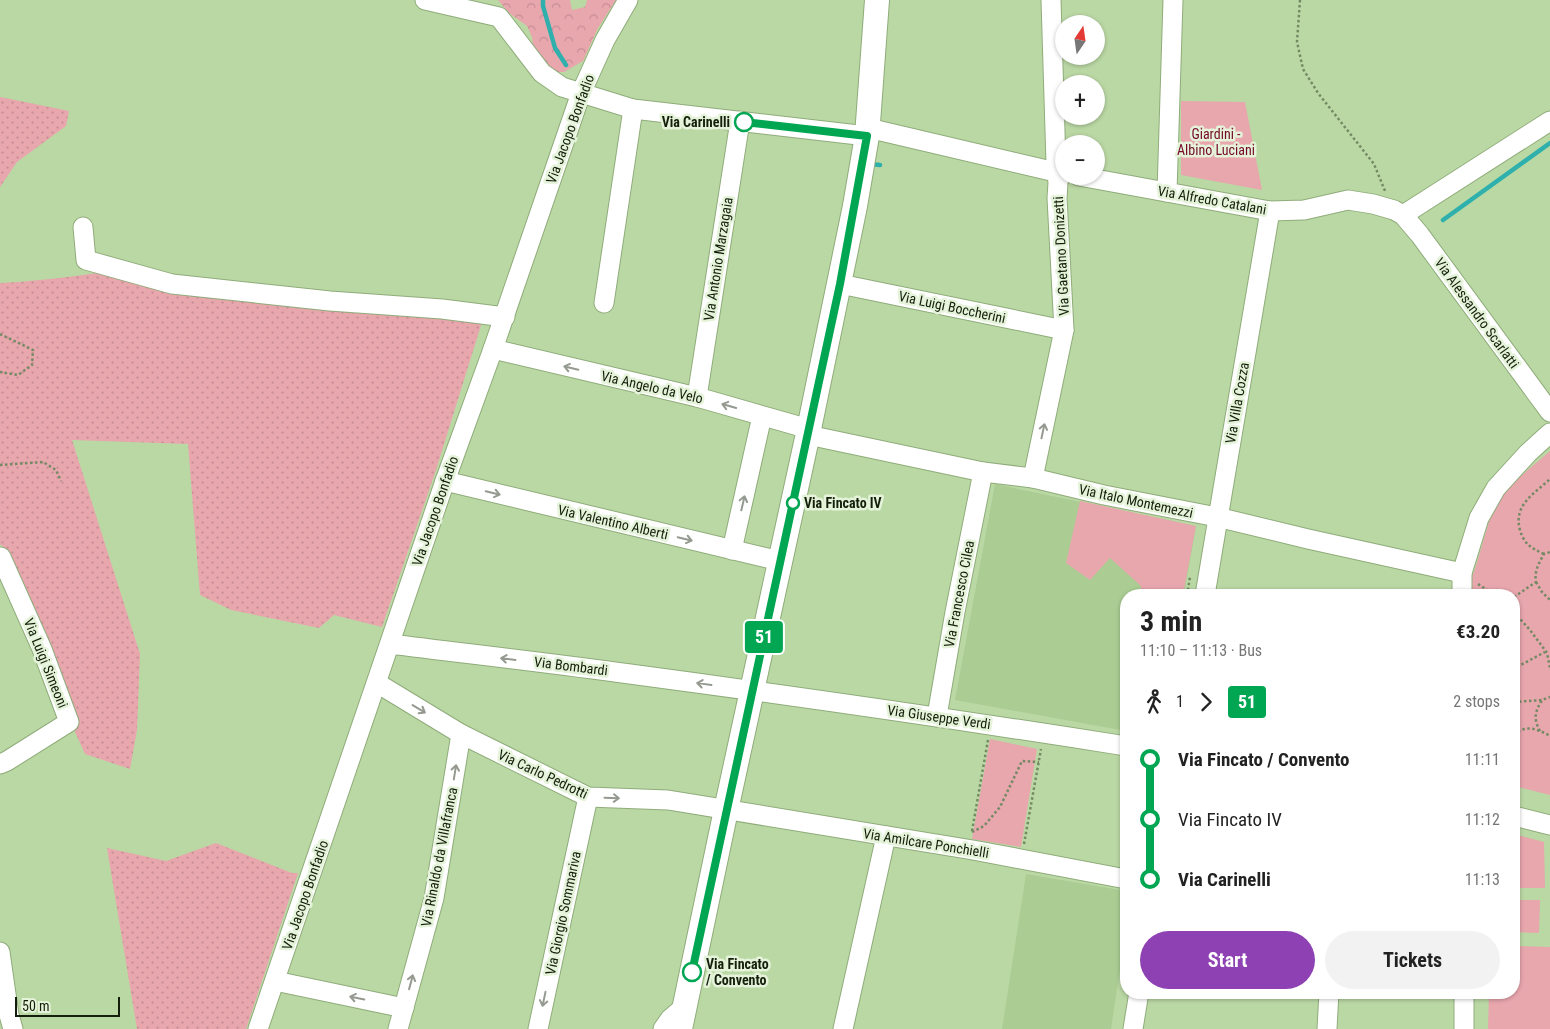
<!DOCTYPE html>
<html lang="en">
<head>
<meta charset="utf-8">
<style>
	:root { --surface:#fff; --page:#f2f2f2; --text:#222; --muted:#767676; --accent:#8d41b2 }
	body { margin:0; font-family:"Roboto Condensed",sans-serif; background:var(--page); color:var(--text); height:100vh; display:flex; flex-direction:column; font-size:19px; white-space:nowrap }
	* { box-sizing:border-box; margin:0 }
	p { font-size:16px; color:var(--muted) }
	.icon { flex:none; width:28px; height:28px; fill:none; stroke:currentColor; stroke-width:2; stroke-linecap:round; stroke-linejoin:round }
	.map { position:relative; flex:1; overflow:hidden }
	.panel { position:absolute; left:1120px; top:589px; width:400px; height:410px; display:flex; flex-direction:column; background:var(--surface); border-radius:20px; box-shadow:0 1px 4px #0004 }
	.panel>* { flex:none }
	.badge { padding:0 10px; border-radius:4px; font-size:18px; line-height:32px }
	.needle { width:32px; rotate:13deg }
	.buttons { position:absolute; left:1055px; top:15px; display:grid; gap:10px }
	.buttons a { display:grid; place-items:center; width:50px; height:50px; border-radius:50%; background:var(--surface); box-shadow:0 1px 4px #0004; font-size:25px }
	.scale { position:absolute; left:15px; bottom:12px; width:105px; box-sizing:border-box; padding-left:5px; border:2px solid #141f0b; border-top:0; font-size:14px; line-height:18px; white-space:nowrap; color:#141f0b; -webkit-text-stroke:4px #e4f3d9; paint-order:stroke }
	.map>.badge { position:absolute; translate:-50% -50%; box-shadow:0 0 0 2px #fff }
	.legs { display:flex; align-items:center; gap:8px; height:55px; padding:0 20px; font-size:16px }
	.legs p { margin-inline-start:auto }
	.summary { display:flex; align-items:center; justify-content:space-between; height:85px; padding:0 20px }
	h1 { font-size:28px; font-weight:700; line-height:38px }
	.primary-button { display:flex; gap:10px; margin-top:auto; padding:10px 20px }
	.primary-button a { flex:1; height:58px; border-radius:30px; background:var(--accent); color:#fff; font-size:20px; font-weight:700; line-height:58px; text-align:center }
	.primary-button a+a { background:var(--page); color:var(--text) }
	ul { padding:0 20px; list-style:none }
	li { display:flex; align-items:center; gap:18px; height:60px; font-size:19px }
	li i { display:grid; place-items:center; width:8px; height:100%; margin:0 6px; background:currentColor }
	li i::after { content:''; width:12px; height:12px; margin:-6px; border:4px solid; border-radius:50%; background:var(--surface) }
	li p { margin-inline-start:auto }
	li:first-child i { background:linear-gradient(#0000 50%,currentColor 0) }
	li:last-child i { background:linear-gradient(currentColor 50%,#0000 0) }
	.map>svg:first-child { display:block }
</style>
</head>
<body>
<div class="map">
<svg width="1550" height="1029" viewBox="0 0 1550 1029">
	<defs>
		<pattern id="forest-crowns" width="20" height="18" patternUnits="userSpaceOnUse" patternTransform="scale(1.25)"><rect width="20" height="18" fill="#e8a6ad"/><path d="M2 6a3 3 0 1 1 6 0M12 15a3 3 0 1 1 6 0" fill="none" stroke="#c68e94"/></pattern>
		<pattern id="garden-dots" width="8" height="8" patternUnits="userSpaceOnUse" patternTransform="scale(1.25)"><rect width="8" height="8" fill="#e8a6ad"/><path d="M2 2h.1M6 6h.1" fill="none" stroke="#c68e94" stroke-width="1.8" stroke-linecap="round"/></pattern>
	</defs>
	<rect width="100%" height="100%" fill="#bad8a4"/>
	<!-- built -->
	<g fill="#abcd93">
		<path d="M995,484L1196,526L1184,595H1126V731L955,700Z"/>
		<path d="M1026,874L1126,891V930L1111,1029H1002Z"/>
	</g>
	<!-- green -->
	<g fill="#e8a6ad">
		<path d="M1181,101L1245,102L1262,190L1181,175Z"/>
		<path d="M1550,451V795L1514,786V595H1469L1468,588L1475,569L1490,518L1507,488Z"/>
		<path d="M1080,501L1196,526L1183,595H1140L1141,586L1110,558L1090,580L1066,563Z"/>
		<path d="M990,739L1037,749L1021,847L972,839Z"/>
		<path d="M1514,834L1544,842L1545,888H1514Z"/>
		<path d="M1514,900H1540L1539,933L1514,932Z"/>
		<path d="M1514,946L1550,947V1029H1488L1489,993L1514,992Z"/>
	</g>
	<!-- forest -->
	<path fill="url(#forest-crowns)" d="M498,0H570L572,10L585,7L587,0H616L598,28L583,61L564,72H551L534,53L532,37L527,26L509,13Z"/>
	<!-- garden -->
	<g fill="url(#garden-dots)">
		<path d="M0,97L69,111L66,126L17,162L0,187Z"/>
		<path d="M147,267L149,270L227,285L482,322L436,470L382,627L334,615L319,628L231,610L200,595L188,444L72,440L140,654L137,730L130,769L85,754L47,670L2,545H0V283C49,281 98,272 147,267Z"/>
		<path d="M216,843L292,873H298L246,1029H137L107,848L166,861Z"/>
	</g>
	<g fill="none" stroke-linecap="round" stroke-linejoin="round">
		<!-- stream -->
		<g stroke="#2fb0ad" stroke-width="4.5">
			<path d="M543,0V6L555,48L566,65"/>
			<path d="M871,164L880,165"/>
			<path d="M1443,220L1550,143"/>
		</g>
		<defs>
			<g id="minor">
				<path d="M425,0L499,17L542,73L562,87L633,109L867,136"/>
				<path d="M868,128L1064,174"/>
				<path d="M1079,176L1270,211L1304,210L1348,200L1373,204L1394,210L1403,215L1420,235L1550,412"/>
				<path d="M1167,192L1173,0"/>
				<path d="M1403,215L1550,121"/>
				<path d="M83,227L86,260L172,284L330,301L442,309L505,317"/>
				<path d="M840,284L1064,330"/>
				<path d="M604,303L633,109"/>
				<path d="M493,349L697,397L809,429"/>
				<path d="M697,397L740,121"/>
				<path d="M808,435L983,472L1033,478L1104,495L1217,517L1308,539L1462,573"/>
				<path d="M1033,478L1064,330L1057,198L1058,183L1056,164L1051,0"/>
				<path d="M445,481L780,561"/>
				<path d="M732,550L762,416"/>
				<path d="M1205,595L1270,211"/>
				<path d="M1462,595V573L1479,518L1496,488L1528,453L1550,433"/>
				<path d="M390,644C470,654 550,663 630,674C795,696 961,720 1126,746"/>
				<path d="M377,683L461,734L588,797L668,800L973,850L1126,879"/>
				<path d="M937,716L955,612L983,472"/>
				<path d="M0,764L7,761L69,722L42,649L1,557"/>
				<path d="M1514,816L1550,825"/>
				<path d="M0,952L9,1015L13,1029"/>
				<path d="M275,981L404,1008"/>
				<path d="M258,1029L445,481L493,349L581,93L605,40L628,0"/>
				<path d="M398,1029L434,898L461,734"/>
				<path d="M538,1029L588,797"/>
				<path d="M663,1029L670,1019L684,1007"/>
				<path d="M843,1029L886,836"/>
				<path d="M1133,1029L1139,992"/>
				<path d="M1327,1029L1329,992"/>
				<path d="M1464,1029V992"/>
			</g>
			<path id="major" d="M680,1029L726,810L809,429L855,206L867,136L877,0"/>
		</defs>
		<!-- minor casing -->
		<use href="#minor" stroke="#8fac7a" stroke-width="21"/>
		<!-- major casing -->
		<use href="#major" stroke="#8fac7a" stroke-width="26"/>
		<!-- path -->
		<g stroke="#748a64" stroke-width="2.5" stroke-dasharray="2.5 2.5" stroke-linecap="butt">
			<path d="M1300,0L1297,42L1303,69L1318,93L1374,164L1385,191"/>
			<path d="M0,334L33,350L32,365L18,375L0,372"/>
			<path d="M0,465L43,462L56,470L61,481"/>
			<path d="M1544,554C1531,548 1524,544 1520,530C1513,505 1534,494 1550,479"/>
			<path d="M1536,582L1542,592L1550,600"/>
			<path d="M1478,584L1495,595"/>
			<path d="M1187,595L1190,577"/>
			<path d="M1514,597L1536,582C1534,571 1539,563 1544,554L1550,552"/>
			<path d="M1514,612L1530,630L1547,653L1550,668"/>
			<path d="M1517,667L1545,652"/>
			<path d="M1514,702L1542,700L1550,697"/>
			<path d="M1540,731C1533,718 1535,712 1542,700"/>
			<path d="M1514,735C1525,724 1538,729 1550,736"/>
			<path d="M972,831L988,740"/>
			<path d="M972,832L984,826L1000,807L1022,761L1039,762"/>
			<path d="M1024,844L1041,749"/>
		</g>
		<!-- minor -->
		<use href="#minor" stroke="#fff" stroke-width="19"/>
		<!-- major -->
		<use href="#major" stroke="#fff" stroke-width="24"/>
	</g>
	<!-- one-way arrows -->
	<defs><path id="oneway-shaft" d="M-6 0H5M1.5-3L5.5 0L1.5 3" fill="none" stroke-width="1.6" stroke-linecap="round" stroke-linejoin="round" transform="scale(1.25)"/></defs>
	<g stroke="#959a91">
		<use href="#oneway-shaft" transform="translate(571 368) rotate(-167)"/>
		<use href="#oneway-shaft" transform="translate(729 406) rotate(-164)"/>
		<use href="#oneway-shaft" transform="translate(1043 431) rotate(-78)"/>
		<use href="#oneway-shaft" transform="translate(493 493) rotate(13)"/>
		<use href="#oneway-shaft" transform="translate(743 503) rotate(-77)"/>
		<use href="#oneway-shaft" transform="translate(685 539) rotate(13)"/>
		<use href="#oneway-shaft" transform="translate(508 659) rotate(-173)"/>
		<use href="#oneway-shaft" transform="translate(704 684) rotate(-172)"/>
		<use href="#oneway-shaft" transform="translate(419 709) rotate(31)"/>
		<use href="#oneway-shaft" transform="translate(455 772) rotate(-81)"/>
		<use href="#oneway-shaft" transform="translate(612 798) rotate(2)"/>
		<use href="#oneway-shaft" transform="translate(411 982) rotate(-75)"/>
		<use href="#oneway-shaft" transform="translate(357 998) rotate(-168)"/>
		<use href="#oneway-shaft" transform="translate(544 999) rotate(102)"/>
	</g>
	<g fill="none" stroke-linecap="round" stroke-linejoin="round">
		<defs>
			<path id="line-1" d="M692,972L840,284L867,136L744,122"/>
		</defs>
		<!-- line-1 casing -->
		<use href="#line-1" stroke="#fff" stroke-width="11"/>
		<!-- line-1 -->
		<use href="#line-1" stroke="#00a651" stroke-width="8"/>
	</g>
	<!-- markers -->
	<g fill="#fff" stroke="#00a651" stroke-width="2.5">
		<circle cx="744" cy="122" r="9"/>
		<circle cx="793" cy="503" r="6"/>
		<circle cx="692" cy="972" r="9"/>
	</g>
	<g text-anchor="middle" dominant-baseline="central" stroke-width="5" stroke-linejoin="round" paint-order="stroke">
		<!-- stop labels -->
		<g font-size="14" font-weight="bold" fill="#141f0b" stroke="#e4f3d9" text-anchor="start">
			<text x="730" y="122" text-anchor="end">Via Carinelli</text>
			<text x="804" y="503">Via Fincato IV</text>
			<text x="706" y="964">Via Fincato<tspan x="706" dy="16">/ Convento</tspan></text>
		</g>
		<!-- street labels -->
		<g font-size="14" fill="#141f0b" stroke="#e4f3d9">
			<text transform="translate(570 129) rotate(-70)">Via Jacopo Bonfadio</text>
			<text transform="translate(1212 200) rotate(10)">Via Alfredo Catalani</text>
			<text transform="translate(1061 256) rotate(-93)">Via Gaetano Donizetti</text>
			<text transform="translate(718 259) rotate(-81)">Via Antonio Marzagaia</text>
			<text transform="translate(952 307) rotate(12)">Via Luigi Boccherini</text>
			<text transform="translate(1477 313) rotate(54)">Via Alessandro Scarlatti</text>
			<text transform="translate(652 387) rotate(13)">Via Angelo da Velo</text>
			<text transform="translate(1237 403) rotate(-80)">Via Villa Cozza</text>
			<text transform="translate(1136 501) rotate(12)">Via Italo Montemezzi</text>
			<text transform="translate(435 511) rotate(-71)">Via Jacopo Bonfadio</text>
			<text transform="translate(613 522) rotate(13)">Via Valentino Alberti</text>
			<text transform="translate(959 594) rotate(-79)">Via Francesco Cilea</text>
			<text transform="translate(46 663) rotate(68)">Via Luigi Simeoni</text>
			<text transform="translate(571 666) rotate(7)">Via Bombardi</text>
			<text transform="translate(939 717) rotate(8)">Via Giuseppe Verdi</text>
			<text transform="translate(543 774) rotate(25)">Via Carlo Pedrotti</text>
			<text transform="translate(926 843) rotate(9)">Via Amilcare Ponchielli</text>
			<text transform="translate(439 857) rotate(-79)">Via Rinaldo da Villafranca</text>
			<text transform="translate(305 895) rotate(-71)">Via Jacopo Bonfadio</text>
			<text transform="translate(563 913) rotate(-78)">Via Giorgio Sommariva</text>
		</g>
		<!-- park labels -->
		<g font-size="14" fill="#750929" stroke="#e4f3d9">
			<text x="1216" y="134">Giardini -<tspan x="1216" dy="16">Albino Luciani</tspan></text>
		</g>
	</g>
</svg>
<div class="buttons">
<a><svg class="needle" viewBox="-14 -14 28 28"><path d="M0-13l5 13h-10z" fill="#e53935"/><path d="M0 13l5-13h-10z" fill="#767676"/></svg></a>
<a>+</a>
<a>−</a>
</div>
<div class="scale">50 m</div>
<b class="badge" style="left:764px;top:637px;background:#00a651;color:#fff">51</b>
<section class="panel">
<div class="summary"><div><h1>3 min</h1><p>11:10 – 11:13 · Bus</p></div><b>€3.20</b></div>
<div class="legs"><svg class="icon" aria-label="walk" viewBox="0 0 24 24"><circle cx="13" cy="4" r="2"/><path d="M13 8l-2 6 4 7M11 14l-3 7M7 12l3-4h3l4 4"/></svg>1<svg class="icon" aria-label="forward" viewBox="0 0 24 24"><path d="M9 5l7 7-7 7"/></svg><b class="badge" style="background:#00a651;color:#fff">51</b><p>2 stops</p></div>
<ul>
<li><i style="color:#00a651"></i><b>Via Fincato / Convento</b><p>11:11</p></li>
<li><i style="color:#00a651"></i><span>Via Fincato IV</span><p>11:12</p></li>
<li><i style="color:#00a651"></i><b>Via Carinelli</b><p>11:13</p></li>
</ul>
<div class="primary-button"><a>Start</a><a>Tickets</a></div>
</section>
</div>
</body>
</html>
